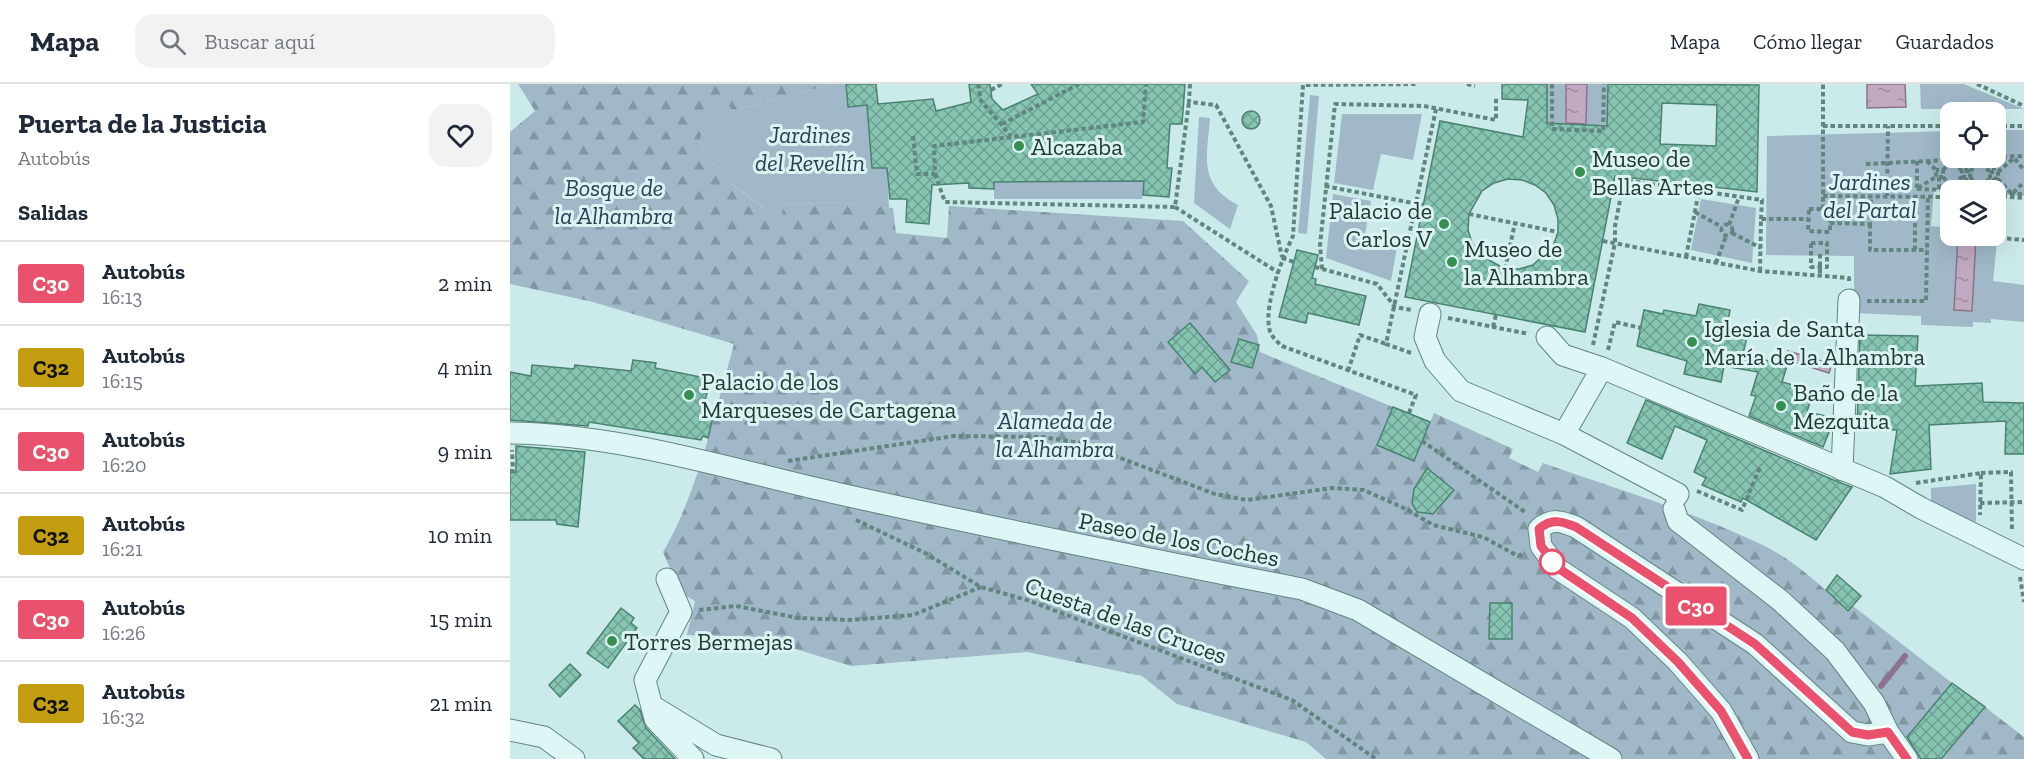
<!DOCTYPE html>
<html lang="es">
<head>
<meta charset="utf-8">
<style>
	:root { --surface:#fff; --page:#f2f2f3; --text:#1f2937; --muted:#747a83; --line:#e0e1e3 }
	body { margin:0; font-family:"Zilla Slab",serif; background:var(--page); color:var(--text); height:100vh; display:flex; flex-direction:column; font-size:22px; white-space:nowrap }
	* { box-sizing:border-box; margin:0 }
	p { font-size:20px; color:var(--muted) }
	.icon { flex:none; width:33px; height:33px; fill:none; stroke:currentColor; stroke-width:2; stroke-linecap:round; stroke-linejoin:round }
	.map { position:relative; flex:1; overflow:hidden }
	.sheet { display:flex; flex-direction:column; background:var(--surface); width:510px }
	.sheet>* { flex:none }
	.badge { padding:0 12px; border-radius:4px; font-size:21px; line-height:39px }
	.fabs { position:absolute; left:1430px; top:18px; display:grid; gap:12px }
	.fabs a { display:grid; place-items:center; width:66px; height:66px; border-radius:12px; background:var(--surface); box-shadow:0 6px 24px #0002; font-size:30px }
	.map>.badge { position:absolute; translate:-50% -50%; box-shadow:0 0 0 3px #fff }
	h2 { padding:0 18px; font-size:22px; line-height:54px }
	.round { display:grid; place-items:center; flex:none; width:63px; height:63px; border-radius:18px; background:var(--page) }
	.summary { display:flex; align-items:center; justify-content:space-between; height:102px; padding:0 18px }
	h1 { font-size:28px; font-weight:700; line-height:45px }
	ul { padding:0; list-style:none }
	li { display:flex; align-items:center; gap:18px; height:84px; padding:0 18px; border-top:2px solid var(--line) }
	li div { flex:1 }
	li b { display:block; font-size:22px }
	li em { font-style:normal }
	li .badge { min-width:66px; font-weight:700; text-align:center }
	header { display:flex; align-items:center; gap:36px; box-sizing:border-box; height:84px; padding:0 30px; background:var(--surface); border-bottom:2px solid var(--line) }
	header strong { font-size:28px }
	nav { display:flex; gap:33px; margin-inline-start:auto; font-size:21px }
	.search { width:420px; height:54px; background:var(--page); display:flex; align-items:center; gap:15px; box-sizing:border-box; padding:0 21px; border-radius:18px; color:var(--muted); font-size:22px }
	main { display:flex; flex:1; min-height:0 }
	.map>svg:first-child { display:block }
</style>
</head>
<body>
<header>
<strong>Mapa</strong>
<div class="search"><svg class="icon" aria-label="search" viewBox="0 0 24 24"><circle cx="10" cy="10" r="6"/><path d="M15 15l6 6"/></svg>Buscar aquí</div>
<nav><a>Mapa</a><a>Cómo llegar</a><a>Guardados</a></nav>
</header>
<main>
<section class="sheet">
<div class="summary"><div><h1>Puerta de la Justicia</h1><p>Autobús</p></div><a class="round"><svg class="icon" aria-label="heart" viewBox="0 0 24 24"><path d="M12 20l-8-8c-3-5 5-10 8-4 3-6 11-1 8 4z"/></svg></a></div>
<h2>Salidas</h2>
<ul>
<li><span class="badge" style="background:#e9516c;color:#fff">C30</span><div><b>Autobús</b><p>16:13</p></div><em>2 min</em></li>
<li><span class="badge" style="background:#c39e11;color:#111">C32</span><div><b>Autobús</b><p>16:15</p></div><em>4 min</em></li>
<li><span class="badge" style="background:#e9516c;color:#fff">C30</span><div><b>Autobús</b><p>16:20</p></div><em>9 min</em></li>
<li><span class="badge" style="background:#c39e11;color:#111">C32</span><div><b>Autobús</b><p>16:21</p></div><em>10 min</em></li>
<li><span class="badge" style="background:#e9516c;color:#fff">C30</span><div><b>Autobús</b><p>16:26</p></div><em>15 min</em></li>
<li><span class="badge" style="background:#c39e11;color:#111">C32</span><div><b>Autobús</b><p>16:32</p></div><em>21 min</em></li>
</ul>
</section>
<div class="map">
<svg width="1514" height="675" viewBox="0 0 1514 675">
	<defs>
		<pattern id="forest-firs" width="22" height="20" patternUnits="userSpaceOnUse" patternTransform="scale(1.5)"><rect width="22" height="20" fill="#a0b8c8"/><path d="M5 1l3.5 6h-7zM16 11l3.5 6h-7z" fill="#8297a3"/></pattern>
		<pattern id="water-ripples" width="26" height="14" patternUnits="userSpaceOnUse" patternTransform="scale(1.5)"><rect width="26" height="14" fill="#c0abc0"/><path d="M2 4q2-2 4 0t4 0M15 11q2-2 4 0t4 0" fill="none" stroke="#9c8c9d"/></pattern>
		<pattern id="building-cross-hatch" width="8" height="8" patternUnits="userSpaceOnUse" patternTransform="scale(1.5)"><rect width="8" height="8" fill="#86c5b2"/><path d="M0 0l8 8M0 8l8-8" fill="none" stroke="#6da191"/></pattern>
	</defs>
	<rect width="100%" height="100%" fill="#cbebea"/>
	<!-- green -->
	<g fill="#a0b8c8">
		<path d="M323,0H336L338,23L357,21L362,83L377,84L379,124L322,118L274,121L272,134L260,129L220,98L225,92C217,87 207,83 200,77C179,57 197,27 217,17L222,27Z"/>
		<path d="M1037,0H1098L1097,42L1037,39Z"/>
		<path d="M1410,0H1454L1514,25H1411Z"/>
		<path d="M800,11L809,12L797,150L788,149Z"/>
		<path d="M832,30H912L903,76L871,70L863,106L824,99Z"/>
		<path d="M689,33L700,34C697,73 688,100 728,121L720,145L684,119Z"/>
		<path d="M1485,46H1514V112L1485,110V106H1424L1421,142L1440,144V152H1485V147H1488L1483,197L1514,201V238L1481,235V239L1463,238V243L1411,241V232L1344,229V172L1256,171L1257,52L1440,47V74H1485Z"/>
		<path d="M634,97L632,115H484V98Z"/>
		<path d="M823,110L861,117L854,156L887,163L881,197L816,174Z"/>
		<path d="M1191,115L1246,124L1242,179L1181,166Z"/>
		<path d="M1466,400V438L1421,420V404Z"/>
	</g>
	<!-- forest -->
	<g fill="url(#forest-firs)">
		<path d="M8,0H323L222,27L217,18C197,27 179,57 200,77C207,83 217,87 225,92L221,99L260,129L271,133L274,121L322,118L383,124L386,149L437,154L439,122L673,137L739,197L726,218L747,251L750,268L883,323L867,361L904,377L924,329L1003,365L999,374L1028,388L1033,379C1107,405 1184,428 1255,462C1286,478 1313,503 1337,527L1343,522L1442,599L1395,655L1411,675H816L796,658L667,620L632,592L517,568L341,582L246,553L177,551L185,517L170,508L153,468C187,412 206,324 224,260L83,218L0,200V48L25,27Z"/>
		<path d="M1475,623L1514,653V675H1431Z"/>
	</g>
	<!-- water -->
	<g fill="url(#water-ripples)" stroke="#8e728d" stroke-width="1.5">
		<path d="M1056,0H1077L1076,40L1056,39Z"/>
		<path d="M1357,0H1395L1396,23L1357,24Z"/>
		<path d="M1448,152L1466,153L1462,227L1444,226Z"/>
		<path d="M1278,267L1322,280L1319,289L1275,275Z"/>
	</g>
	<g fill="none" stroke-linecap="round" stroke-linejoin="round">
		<!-- stream -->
		<path stroke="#8e728d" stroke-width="6" d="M1371,602L1395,572"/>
	</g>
	<!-- building -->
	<g fill="url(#building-cross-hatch)" stroke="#498370" stroke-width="1.5" fill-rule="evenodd">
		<path d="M336,0H366L368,20L423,15L426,27L461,18L459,0H480L482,15L493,26L528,10L521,0H675L672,40H660L657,84H662L659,113L633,111L634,97L484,98V105L459,104V99L422,101L419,140L396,138L397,115H380L377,84H362L357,21L338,23Z"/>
		<path d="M992,0H1037V39L1097,42L1098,0L1249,1L1247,108L1105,92L1075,248L895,213L930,37L1013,53L1018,16L992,15ZM1152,19L1207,21L1206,62L1150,60ZM998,95L1012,96L1025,101L1036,109L1044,121L1048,135V148L1043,162L1023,181L1009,185H995L970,171L962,159L958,146L959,130L972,107L984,99Z"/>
		<circle cx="741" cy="36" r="9"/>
		<path d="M787,166L808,171L802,194L806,195L805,200L856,212L849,241L798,229L796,239L769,233Z"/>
		<path d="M1189,220L1220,226L1216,248L1237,253L1233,270L1277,282L1272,298L1294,304L1290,315L1300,318L1297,328L1321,333V343L1313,363L1239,332L1246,312L1241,311L1248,288L1214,282L1211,298L1174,290L1177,277L1127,262L1134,226L1153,230L1154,226L1186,232Z"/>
		<path d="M680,239L720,286L705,298L692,283L685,290L658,258Z"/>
		<path d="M1350,251L1408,252L1405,302L1472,299L1473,318L1514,319V370H1495L1496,337L1419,341L1421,385L1380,390L1387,346L1347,344Z"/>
		<path d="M729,255L749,261L742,284L721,278Z"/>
		<path d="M123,276L146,279L145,284L201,295L192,327L204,330L198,354L193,352L191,356L79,338L78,342L0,336V288L21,292L22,281L64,285L65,281L121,287Z"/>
		<path d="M1136,316L1326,397L1342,403L1306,456L1233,414L1231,418L1192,401L1196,394L1184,388L1197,356L1165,342L1152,375L1117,359Z"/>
		<path d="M883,323L920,338L904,377L867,361Z"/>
		<path d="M6,362L75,368L68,443L47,440L46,436H0V389L6,388Z"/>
		<path d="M917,384L944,406L923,430L907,428L902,419L904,405Z"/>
		<path d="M1327,491L1351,512L1338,527L1316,506Z"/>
		<path d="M980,519H1002V555H979Z"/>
		<path d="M111,524L124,534L121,539L127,544L98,584L77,569Z"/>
		<path d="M60,580L71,591L50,613L39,601Z"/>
		<path d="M1442,599L1475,623L1431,675H1411L1397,653Z"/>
		<path d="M125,621L130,626L136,644L165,675H134L123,664L129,659L108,637Z"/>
	</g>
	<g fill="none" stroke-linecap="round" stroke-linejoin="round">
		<defs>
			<g id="minor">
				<path d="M920,230L915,253L925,277L951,307L1054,350L1092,284"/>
				<path d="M1037,253L1053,271L1092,284L1375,403L1411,424L1514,475"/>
				<path d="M0,349C111,350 222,386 330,410C483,444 638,475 792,505L848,526L1101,675"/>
				<path d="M1054,350L1168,410L1166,413"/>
				<path d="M1332,386L1339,216"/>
				<path d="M1164,425L1168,437L1271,517L1325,567L1364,619L1378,648L1397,675"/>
				<path d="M157,495L171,528L135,596L145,635L183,675"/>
				<path d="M144,623L206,661L261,675"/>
				<path d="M0,646L34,653L64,675"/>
				<path d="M1238,675L1211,627L1168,578L1122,534L1048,485L1031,462L1029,445C1042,434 1051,437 1066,443L1245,560L1342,648L1358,651L1378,648"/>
			</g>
		</defs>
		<!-- minor casing -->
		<use href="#minor" stroke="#61867f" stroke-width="23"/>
		<!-- path -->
		<g stroke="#61867f" stroke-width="4" stroke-dasharray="4.5 3" stroke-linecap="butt">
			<path d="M468,0L471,17L501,52"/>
			<path d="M680,0L679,18L706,21L761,122L772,173"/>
			<path d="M957,0L965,2"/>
			<path d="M1042,0V45L1093,47L1094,0"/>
			<path d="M1467,0L1514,22"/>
			<path d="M481,6L492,0"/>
			<path d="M492,40L569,0"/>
			<path d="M1313,42H1440"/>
			<path d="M1485,42H1514"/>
			<path d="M403,52L407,90H425L424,62L633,38L636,0"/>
			<path d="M1485,73L1514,72"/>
			<path d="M1484,74V88"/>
			<path d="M1456,75V87"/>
			<path d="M1407,77V105"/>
			<path d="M1417,77L1426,86V93H1433V86H1426"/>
			<path d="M1356,80L1483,74"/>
			<path d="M1433,86L1442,77L1452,87H1460V93H1452V87"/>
			<path d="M1460,87L1470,78L1480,88V94L1488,95V88H1480"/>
			<path d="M1488,88L1504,74L1514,86"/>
			<path d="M425,90L435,118L665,123L679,18"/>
			<path d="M1429,93V106"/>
			<path d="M1433,93L1441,102L1452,93"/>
			<path d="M1460,93L1469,104L1480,94"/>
			<path d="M1488,95L1502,110L1514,98"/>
			<path d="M815,102L913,121"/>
			<path d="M1408,104L1426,93"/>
			<path d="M1407,105L1443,106"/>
			<path d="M1456,106V93"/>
			<path d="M1484,106V94"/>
			<path d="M1485,109L1514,110"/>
			<path d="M1313,112L1440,113"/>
			<path d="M1377,112L1378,42"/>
			<path d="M1485,112L1514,114"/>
			<path d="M665,123L769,189"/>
			<path d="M1299,125H1320V148L1298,147Z"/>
			<path d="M1313,125V0"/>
			<path d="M1185,128L1212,143"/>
			<path d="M959,130L1048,148"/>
			<path d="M1320,139L1360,140L1361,112"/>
			<path d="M1360,140V166H1417"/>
			<circle cx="1217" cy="146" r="5.5"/>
			<path d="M1219,141L1229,113"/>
			<path d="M1222,149L1251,164"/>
			<path d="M1467,152L1514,156"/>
			<path d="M1093,157L1250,187L1339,194V197"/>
			<rect x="1301" y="159" width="16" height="24"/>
			<path d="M1405,166V113"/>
			<path d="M1310,170V192"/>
			<path d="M1176,173L1189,107"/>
			<path d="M772,174L784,178"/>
			<path d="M1206,179L1216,152"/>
			<path d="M805,183L867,200L885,223L902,226"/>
			<path d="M812,185L810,161L825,20L914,22L986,36V14"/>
			<path d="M995,185L1005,139"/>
			<path d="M1250,187L1251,135H1298"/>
			<path d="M1357,217H1416L1418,112"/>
			<path d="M938,234L1019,250"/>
			<path d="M983,243L986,231"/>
			<path d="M1083,261L1105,159V142L1114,96L1252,116L1251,135"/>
			<path d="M1098,266L1105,238L1131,244"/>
			<path d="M901,269L876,260L926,25"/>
			<path d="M838,287L850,251L876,260"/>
			<path d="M899,329L906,311L772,262C766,257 760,251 759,243C755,218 772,175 783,152L793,1L908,0"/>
			<path d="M912,357L1015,428"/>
			<path d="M278,377L444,352L532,353L571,359L705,410L737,416L822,404L854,406L898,426L923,441L973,453L1008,472L1014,469"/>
			<path d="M0,387H3L2,366"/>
			<path d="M1471,389L1501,388L1502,447"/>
			<path d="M1406,399L1471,389L1470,431"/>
			<path d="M1187,407L1232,426L1251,381"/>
			<path d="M1470,419L1514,418"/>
			<path d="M346,436L415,469L471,503L517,516L782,616L866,675"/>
			<path d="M1510,493L1514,518"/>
			<path d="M189,526L226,522L289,534L339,536L403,531L471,503"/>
		</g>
		<!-- minor -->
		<use href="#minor" stroke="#def6f6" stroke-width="21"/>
	</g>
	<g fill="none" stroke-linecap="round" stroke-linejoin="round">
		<defs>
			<path id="line" d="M1238,675L1211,627L1168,578L1122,534L1048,484L1031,462L1029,445C1042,434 1051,437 1066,443L1245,560L1342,648L1358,651L1378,648L1397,675"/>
		</defs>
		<!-- line casing -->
		<use href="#line" stroke="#fff" stroke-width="14"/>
		<!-- line -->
		<use href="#line" stroke="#e9516c" stroke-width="9"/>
	</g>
	<!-- markers -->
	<g fill="#378f4f" stroke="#daf3f3" stroke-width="2">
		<circle cx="509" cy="62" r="6"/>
		<circle cx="1070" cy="88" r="6"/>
		<circle cx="934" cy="140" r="6"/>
		<circle cx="942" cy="178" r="6"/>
		<circle cx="1182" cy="258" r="6"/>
		<circle cx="179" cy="311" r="6"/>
		<circle cx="1271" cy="322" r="6"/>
		<circle cx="102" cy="557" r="6"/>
	</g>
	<circle fill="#fff" stroke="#e9516c" stroke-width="3" cx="1042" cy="478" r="12"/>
	<g text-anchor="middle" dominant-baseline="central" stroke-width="6" stroke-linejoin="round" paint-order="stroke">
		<!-- park labels -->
		<g font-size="24" font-style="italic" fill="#2c3e53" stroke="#daf3f3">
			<text x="300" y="50">Jardines<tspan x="300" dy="28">del Revellín</tspan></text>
			<text x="1360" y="97">Jardines<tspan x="1360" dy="28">del Partal</tspan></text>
			<text x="104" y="103">Bosque de<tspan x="104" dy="28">la Alhambra</tspan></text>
			<text x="545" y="336">Alameda de<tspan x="545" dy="28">la Alhambra</tspan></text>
		</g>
		<!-- poi labels -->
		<g font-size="24" fill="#233833" stroke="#daf3f3" text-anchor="start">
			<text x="521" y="62">Alcazaba</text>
			<text x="1082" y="74">Museo de<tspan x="1082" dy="28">Bellas Artes</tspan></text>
			<text x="922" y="126" text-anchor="end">Palacio de<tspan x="922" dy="28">Carlos V</tspan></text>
			<text x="954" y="164">Museo de<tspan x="954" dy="28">la Alhambra</tspan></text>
			<text x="1194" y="244">Iglesia de Santa<tspan x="1194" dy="28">María de la Alhambra</tspan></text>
			<text x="191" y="297">Palacio de los<tspan x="191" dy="28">Marqueses de Cartagena</tspan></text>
			<text x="1283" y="308">Baño de la<tspan x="1283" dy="28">Mezquita</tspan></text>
			<text x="114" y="557">Torres Bermejas</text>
		</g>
		<!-- street labels -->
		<g font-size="24" fill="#233833" stroke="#daf3f3">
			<text transform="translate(669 455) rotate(11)">Paseo de los Coches</text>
			<text transform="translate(616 536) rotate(20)">Cuesta de las Cruces</text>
		</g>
	</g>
</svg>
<div class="fabs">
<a><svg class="icon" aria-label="locate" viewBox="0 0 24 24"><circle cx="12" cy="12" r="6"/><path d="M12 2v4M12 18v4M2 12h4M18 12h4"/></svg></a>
<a><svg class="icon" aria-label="layers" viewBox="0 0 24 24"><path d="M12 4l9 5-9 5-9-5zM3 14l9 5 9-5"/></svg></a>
</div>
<b class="badge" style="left:1186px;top:522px;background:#e9516c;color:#fff">C30</b>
</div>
</main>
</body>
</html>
